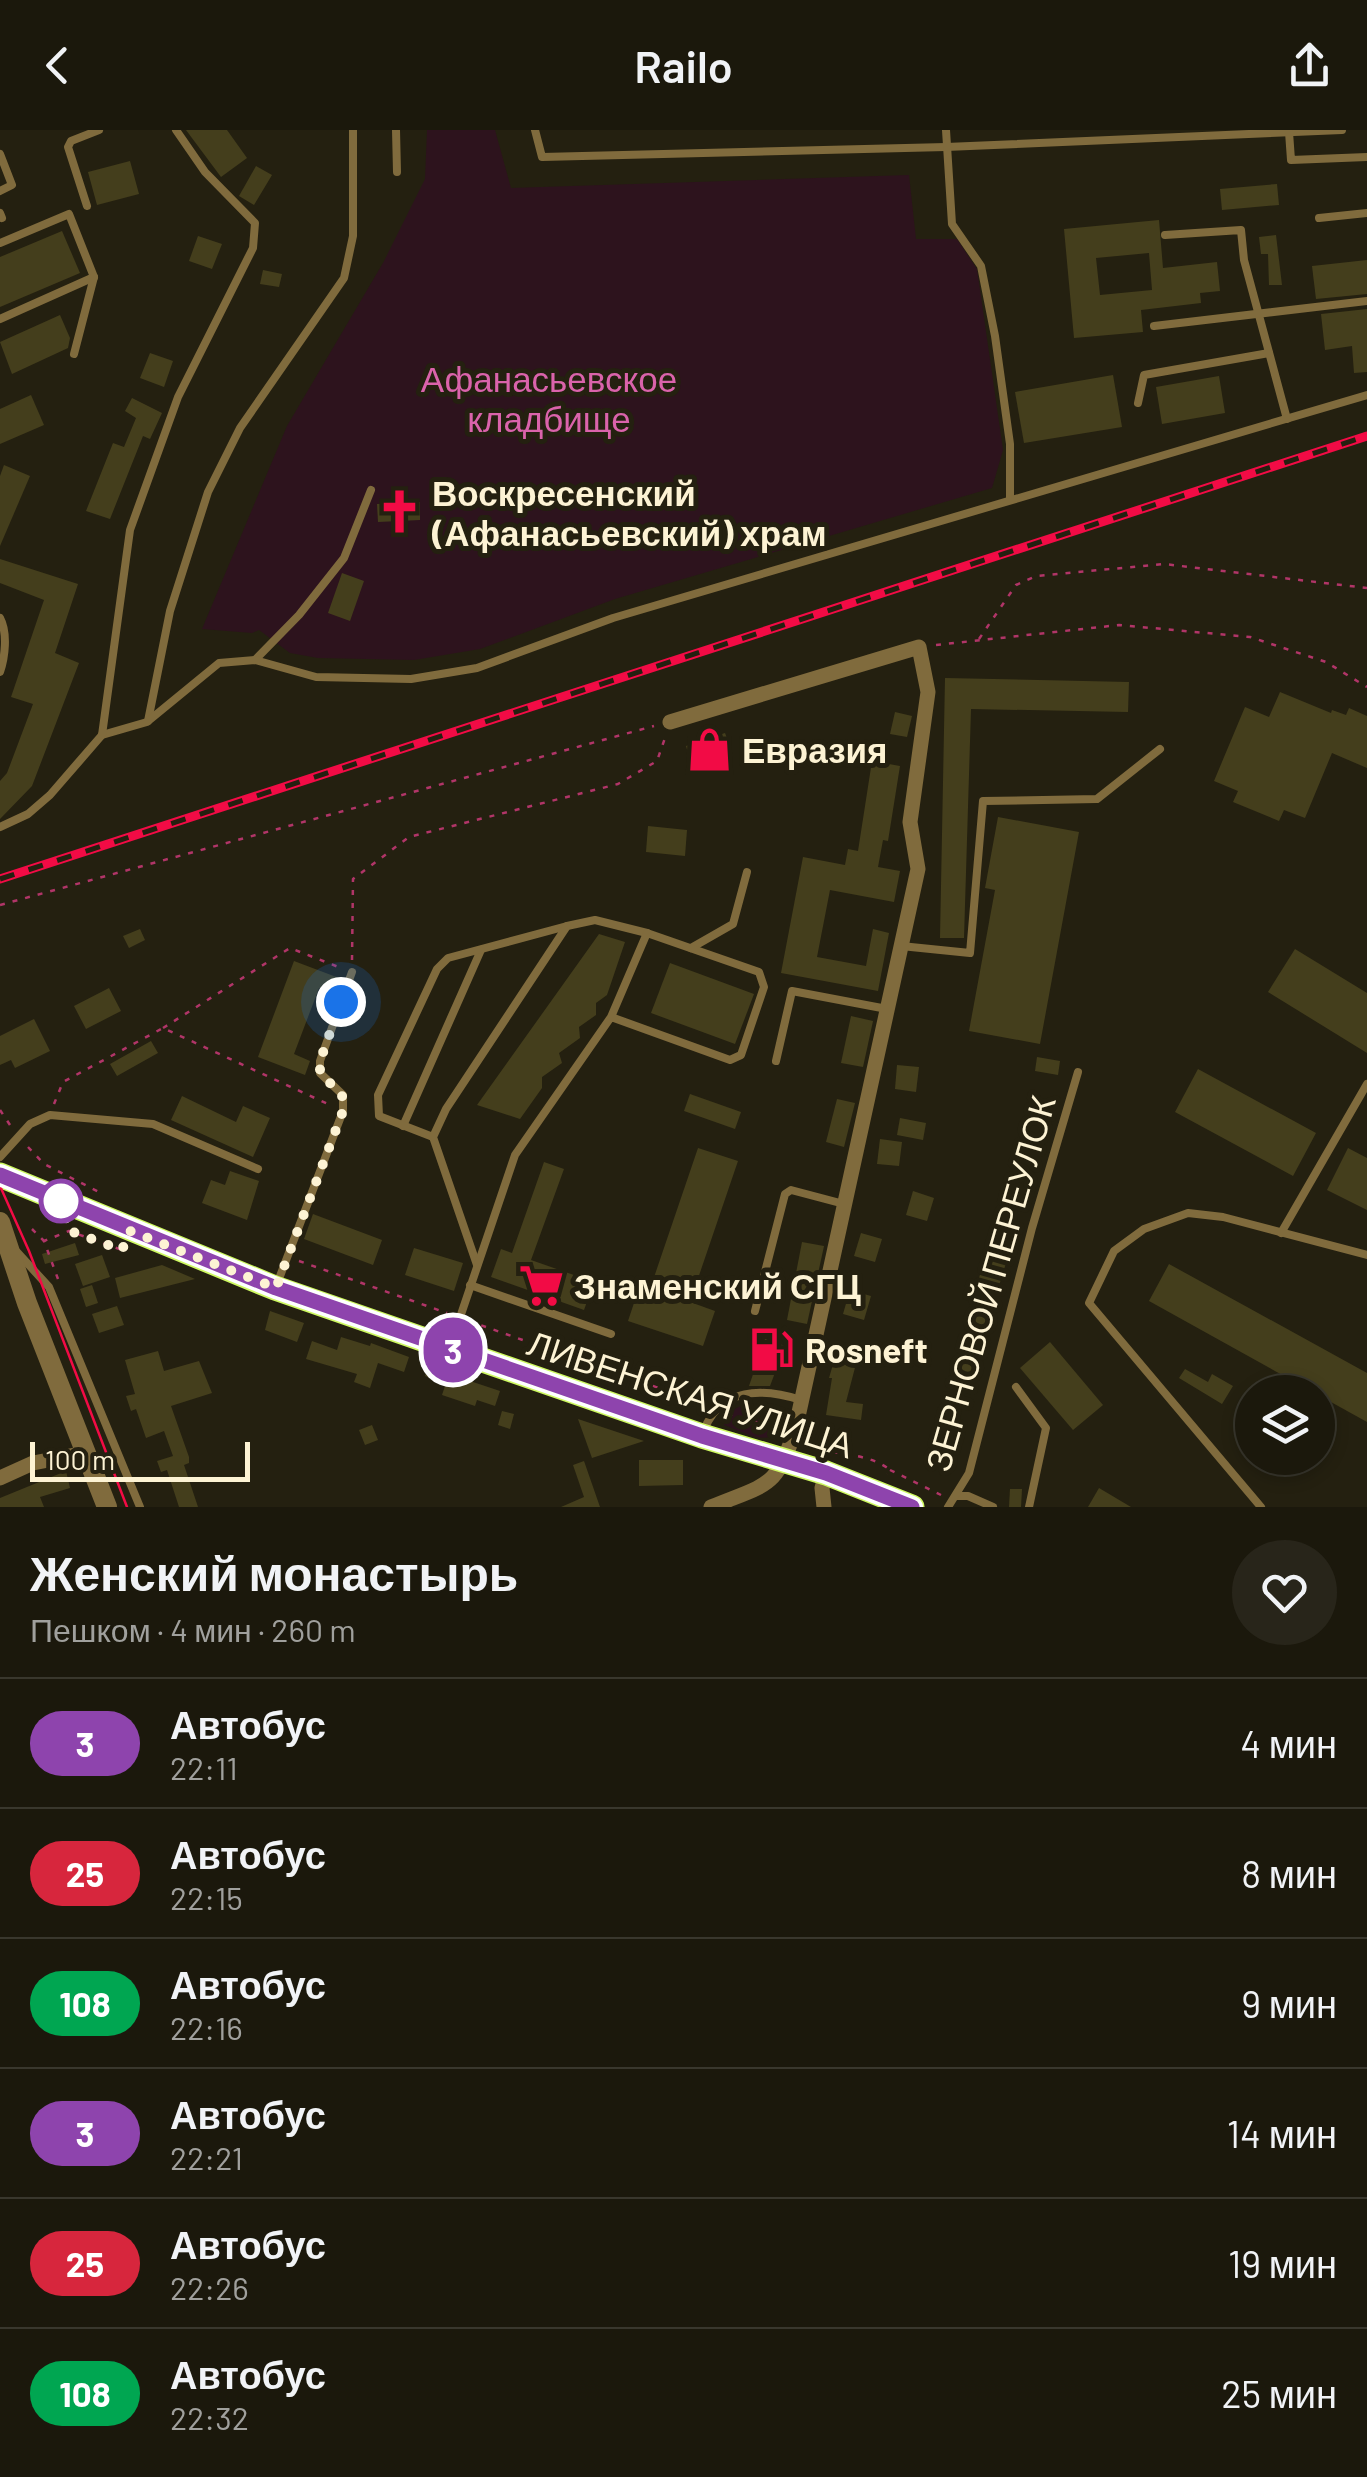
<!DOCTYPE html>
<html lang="ru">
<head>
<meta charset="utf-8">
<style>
	:root { --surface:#1b180c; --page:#28251a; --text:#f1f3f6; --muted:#a0a09d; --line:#39372d }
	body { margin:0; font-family:Barlow,sans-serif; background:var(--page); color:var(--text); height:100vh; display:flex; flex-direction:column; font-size:38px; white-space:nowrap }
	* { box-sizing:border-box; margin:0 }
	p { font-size:32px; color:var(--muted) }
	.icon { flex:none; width:55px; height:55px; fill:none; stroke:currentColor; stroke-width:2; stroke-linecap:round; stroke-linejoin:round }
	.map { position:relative; height:1377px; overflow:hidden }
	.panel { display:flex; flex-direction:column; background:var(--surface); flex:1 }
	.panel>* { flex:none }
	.badge { padding:0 20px; border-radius:32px; font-size:35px; line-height:65px }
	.controls { position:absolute; left:1235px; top:1245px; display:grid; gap:20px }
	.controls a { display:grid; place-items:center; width:100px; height:100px; border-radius:50%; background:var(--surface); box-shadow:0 5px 15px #0003,0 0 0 2px var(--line); font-size:50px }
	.scale { position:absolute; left:30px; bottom:25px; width:220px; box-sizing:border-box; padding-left:10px; border:5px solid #fdf3d4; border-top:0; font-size:28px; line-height:35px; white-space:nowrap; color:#fdf3d4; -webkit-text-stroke:8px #242010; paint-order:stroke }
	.you { position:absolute; width:50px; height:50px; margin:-25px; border:8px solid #fff; border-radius:50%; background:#1a73e8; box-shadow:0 0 0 15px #1a73e833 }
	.map>.badge { position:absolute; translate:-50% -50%; box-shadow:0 0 0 5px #fff }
	.round { display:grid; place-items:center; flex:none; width:105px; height:105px; border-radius:52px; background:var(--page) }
	.headline { display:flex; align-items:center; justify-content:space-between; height:170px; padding:0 30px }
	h1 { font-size:48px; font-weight:600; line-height:75px }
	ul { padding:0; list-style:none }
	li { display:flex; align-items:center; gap:30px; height:130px; padding:0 30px; border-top:2px solid var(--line) }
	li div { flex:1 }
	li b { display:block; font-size:38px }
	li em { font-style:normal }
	li .badge { min-width:110px; font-weight:700; text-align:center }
	header { display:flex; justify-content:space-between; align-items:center; height:130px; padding:0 30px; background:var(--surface); font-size:45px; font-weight:600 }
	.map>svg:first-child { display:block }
</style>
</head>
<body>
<header><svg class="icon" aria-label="back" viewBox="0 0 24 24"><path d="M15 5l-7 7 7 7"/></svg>Railo<svg class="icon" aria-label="share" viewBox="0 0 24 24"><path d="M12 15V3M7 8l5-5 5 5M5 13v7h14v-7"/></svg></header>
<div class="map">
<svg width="1367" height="1377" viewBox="0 0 1367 1377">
	<rect width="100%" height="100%" fill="#242010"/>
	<!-- green -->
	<g fill="#2d131d">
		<path d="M427,0H495L511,58L909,45L916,109H957L977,139L1003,320L992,358L615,469L480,519L414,530L318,528L290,523L259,500L252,503L202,499L287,296L383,133L425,49Z"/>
		<path d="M744,1275L782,1279L786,1296C766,1318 749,1304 724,1295C724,1283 733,1279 744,1275Z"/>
	</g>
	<!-- building -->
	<g fill="#443e1c" fill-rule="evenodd">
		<path d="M186,0H227L247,28L221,47Z"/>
		<path d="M130,31L139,64L97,75L88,42Z"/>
		<path d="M256,36L272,45L254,75L239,66Z"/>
		<path d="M1277,54L1279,75L1222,80L1220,59Z"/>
		<path d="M1159,90L1163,138L1217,132L1220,161L1200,163L1201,173L1141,180L1143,202L1074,208L1064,99ZM1149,123L1152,160L1100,165L1096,128Z"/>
		<path d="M62,101L80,143L0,177V127Z"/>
		<path d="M1276,105L1282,155H1269L1268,124H1261L1259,107Z"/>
		<path d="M198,106L222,114L212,139L189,131Z"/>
		<path d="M1367,130V164L1316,169L1312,136Z"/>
		<path d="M263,140L282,144L279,157L260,154Z"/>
		<path d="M1367,179V242L1354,243L1352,216L1325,220L1321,184Z"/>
		<path d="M60,185L70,208L68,218L12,244L0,212Z"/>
		<path d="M150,223L173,231L164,257L140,248Z"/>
		<path d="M1113,245L1122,297L1024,313L1015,262Z"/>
		<path d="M1219,246L1225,283L1162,294L1156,257Z"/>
		<path d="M31,265L44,295L0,314V279Z"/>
		<path d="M132,268L162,283L150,309L143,306L110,389L86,381L113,313L124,317L136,288L125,281Z"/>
		<path d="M4,335L30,346L0,416V346Z"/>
		<path d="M420,372V390L378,392L377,374Z"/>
		<path d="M0,429L78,454L55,523L79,533L32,656L0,689V651L7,643L33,574L11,567L44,470L0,453Z"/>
		<path d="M342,443L364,451L350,491L328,483Z"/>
		<path d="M945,548L1129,552L1128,582L971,579L964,808H940Z"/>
		<path d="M1280,562L1331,583L1332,580L1346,585L1349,578L1367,586V638L1332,623L1305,688L1284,680L1279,691L1233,672L1238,661L1214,651L1245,577L1269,587Z"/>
		<path d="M895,582L912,586L907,607L890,604Z"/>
		<path d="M725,603L732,622L692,636L686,616Z"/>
		<path d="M872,631L900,636L888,711L883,710L878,737L900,741L894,772L830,760L817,827L866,836L873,799L889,803L878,861L781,843L803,727L845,735L848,719L858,721Z"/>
		<path d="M998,687L1079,702L1040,914L969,901L995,760L985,758Z"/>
		<path d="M648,696L687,700L685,726L646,722Z"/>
		<path d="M140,799L145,810L129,818L123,806Z"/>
		<path d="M599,804L625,812L607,865L596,873V885L579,897L580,908L559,923L562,933L542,947V958L520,989L477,975Z"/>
		<path d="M1295,819L1367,863V923L1268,862Z"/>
		<path d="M294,831L339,848L333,864L319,858L294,924L310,931L305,945L258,927Z"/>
		<path d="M670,833L754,864L735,914L651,883Z"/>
		<path d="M109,858L121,881L86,899L74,876Z"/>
		<path d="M851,886L873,891L863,937L841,933Z"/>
		<path d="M34,889L50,921L15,938L11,930L0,935V906Z"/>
		<path d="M151,911L158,923L117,946L110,934Z"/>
		<path d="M1037,927L1060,931L1058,945L1035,941Z"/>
		<path d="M897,935L919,937L916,962L895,959Z"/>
		<path d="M1198,939L1316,1003L1293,1046L1175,982Z"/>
		<path d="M690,964L741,982L735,999L684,981Z"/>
		<path d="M182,966L236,992L243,976L270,988L253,1027L171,990Z"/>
		<path d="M837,969L855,973L844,1017L826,1012Z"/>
		<path d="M900,988L926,993L923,1010L897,1005Z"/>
		<path d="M880,1009L902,1012L899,1036L877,1034Z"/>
		<path d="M698,1018L738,1031L690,1172L715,1181L703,1216L628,1191L640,1155L650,1159Z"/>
		<path d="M1348,1018L1367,1028V1080L1327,1060Z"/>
		<path d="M544,1032L564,1039L531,1130L594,1152L584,1180L491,1147L501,1119L512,1123Z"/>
		<path d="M230,1041L259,1051L247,1090L202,1073L211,1050L225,1055Z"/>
		<path d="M913,1061L934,1068L927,1091L906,1085Z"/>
		<path d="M313,1084L382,1110L373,1135L304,1109Z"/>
		<path d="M997,1088L1018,1094L985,1201L965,1195Z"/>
		<path d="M861,1103L882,1109L875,1132L854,1126Z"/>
		<path d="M802,1112L824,1116L807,1194L787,1190Z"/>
		<path d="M75,1113L79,1125L45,1134L42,1124Z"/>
		<path d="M414,1118L463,1133L454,1161L405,1145Z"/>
		<path d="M102,1125L110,1147L83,1156L75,1134Z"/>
		<path d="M1169,1134L1367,1243V1292L1149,1171Z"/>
		<path d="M162,1135L195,1149L120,1168L115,1148Z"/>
		<path d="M92,1155L98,1173L86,1177L80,1159Z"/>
		<path d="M850,1160L871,1166L864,1190L843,1184Z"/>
		<path d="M117,1176L124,1195L99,1203L92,1184Z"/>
		<path d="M270,1181L304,1193L297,1212L265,1200Z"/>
		<path d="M341,1207L370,1216L371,1213L409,1227L404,1242L378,1233L370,1258L354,1252L357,1244L306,1229L312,1211L337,1220Z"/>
		<path d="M765,1209L785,1216L770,1256H749Z"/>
		<path d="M1050,1212L1103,1275L1073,1300L1020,1238Z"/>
		<path d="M960,1219L981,1225L974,1249L953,1243Z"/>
		<path d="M158,1221L164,1241L199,1231L212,1263L171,1276L189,1327V1333L184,1335L198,1377H179L167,1340L161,1342L157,1331L173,1326L164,1301L146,1308L136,1279L131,1281L126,1266L135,1264L125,1230Z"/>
		<path d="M836,1224L857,1230L846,1272L863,1274L861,1290L826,1285L832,1248H829Z"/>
		<path d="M429,1234L445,1240L441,1252L425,1246Z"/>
		<path d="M1185,1239L1208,1252L1212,1244L1233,1256L1222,1274L1179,1248Z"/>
		<path d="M449,1244L500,1261L495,1276L477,1270L475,1276L442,1265Z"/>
		<path d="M502,1281L514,1284L510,1299L498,1295Z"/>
		<path d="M578,1289L644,1311L592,1328Z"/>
		<path d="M372,1295L378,1310L365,1315L359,1300Z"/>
		<path d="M639,1330H683V1355L639,1356Z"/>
		<path d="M584,1331L600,1377H561L584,1367L573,1335Z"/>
		<path d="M66,1341L70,1358L40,1367L44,1377H0V1368Z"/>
		<path d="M1099,1358L1131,1377H1088Z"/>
		<path d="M1010,1359H1022L1021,1377H1009Z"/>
	</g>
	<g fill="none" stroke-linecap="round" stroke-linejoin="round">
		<!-- path -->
		<g stroke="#b13568" stroke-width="2.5" stroke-dasharray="5 8" stroke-linecap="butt">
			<path d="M979,509L1016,455L1036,446L1164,434L1367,458"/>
			<path d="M936,515L1119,495L1250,507L1326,532L1367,557"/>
			<path d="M0,775L654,596"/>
			<path d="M352,830L353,749L409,707L618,654L657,631L665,608"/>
			<path d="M163,898L290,818L341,838"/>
			<path d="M54,974L63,952L163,898L330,975"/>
			<path d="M0,980L10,995"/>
			<path d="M28,1017L44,1034L101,1063"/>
			<path d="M32,1099L44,1111"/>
			<path d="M299,1131L447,1183"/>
			<path d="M58,1149L44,1111L69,1101L122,1120L123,1116"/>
			<path d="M469,1191L707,1275"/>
			<path d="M728,1283L778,1299"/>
			<path d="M808,1313C834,1327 864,1321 889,1339L887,1344"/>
			<path d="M890,1340L941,1365"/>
		</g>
		<!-- service -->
		<g stroke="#806b3d" stroke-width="8">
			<path d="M396,0L397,42"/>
			<path d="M535,0L542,27L946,17L1342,0"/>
			<path d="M946,0L952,94L981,136L995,206L1010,314V369"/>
			<path d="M1289,2L1291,30L1367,27"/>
			<path d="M0,24L12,55L0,61"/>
			<path d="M87,76L68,17L71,11L99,0"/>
			<path d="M0,83L2,88"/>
			<path d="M1319,88L1367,83"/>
			<path d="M1165,105L1241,100L1244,130L1287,289"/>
			<path d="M0,113L69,84L94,147L0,189"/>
			<path d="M1154,196L1367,171"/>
			<path d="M74,224L94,147"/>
			<path d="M1138,273L1144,245L1269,223"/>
			<path d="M0,488C8,503 5,527 0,542"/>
			<path d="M255,530L299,485L344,428L371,360"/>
			<path d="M148,591L170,481L208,362L240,298L344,148L353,106V0"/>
			<path d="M102,605L147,592L219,533L255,530L316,547L411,549L477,538L613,488L1367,265"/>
			<path d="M0,697L28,684L50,665L102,605L130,400L178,267L253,118L255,93L205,42L176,0"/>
			<path d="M901,816L970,823L983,671L1097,669L1160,619"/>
			<path d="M691,818L733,794L747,742"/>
			<path d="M776,931L792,861L887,879"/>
			<path d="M403,996L481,820"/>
			<path d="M433,1007L379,986L378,965L437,839L448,828L567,796"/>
			<path d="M0,1027L30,994L50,985L153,994L258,1039"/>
			<path d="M1281,1103L1367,954"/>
			<path d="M17,1122L49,1157L140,1377"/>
			<path d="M477,1135L433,1007L446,979L567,796L595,790L647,803"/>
			<path d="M277,1154L343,981V965L320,943V931L352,842"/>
			<path d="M470,1155L611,1204"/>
			<path d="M755,1181L785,1064L791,1060L844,1074"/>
			<path d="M451,1214L515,1025L611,887L647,803L759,842L764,857L741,925L730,930L611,887"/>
			<path d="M1016,1257L1046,1298L1029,1377"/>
			<path d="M704,1300C721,1257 763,1258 801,1270"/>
			<path d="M956,1366H968L993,1377"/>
			<path d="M948,1377L969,1343L1032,1098L1078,942"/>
			<path d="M1261,1377L1089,1173L1114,1121L1144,1099L1188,1083L1223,1087L1367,1125"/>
		</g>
		<!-- minor -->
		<g stroke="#806b3d" stroke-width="15">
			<path d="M670,592L919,517L928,562L910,692L918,739L796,1296C777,1359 769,1353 711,1377"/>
			<path d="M0,1348L33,1333L85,1323"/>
			<path d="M824,1377L822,1358L826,1343"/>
		</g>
		<!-- tertiary -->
		<path stroke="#806b3d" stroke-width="20" d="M0,1092L27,1173L107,1377"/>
		<!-- primary -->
		<path stroke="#cef861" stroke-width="25" d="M0,1045L275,1158L702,1306L826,1343L912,1377"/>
		<!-- tram -->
		<path stroke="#f20b45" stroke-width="2.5" d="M0,1056L29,1121L127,1377"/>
		<defs>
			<path id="rail" d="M0,749L1367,306"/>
		</defs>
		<!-- rail casing -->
		<use href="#rail" stroke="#f20b45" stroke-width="9"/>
		<!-- rail -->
		<use href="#rail" stroke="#242010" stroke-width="5" stroke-dasharray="15" stroke-linecap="butt"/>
	</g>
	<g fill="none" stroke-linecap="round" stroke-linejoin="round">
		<defs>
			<path id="line" d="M0,1045L276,1158L702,1306L826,1343L912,1377"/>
		</defs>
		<!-- line casing -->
		<use href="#line" stroke="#fff" stroke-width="22"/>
		<!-- line -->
		<use href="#line" stroke="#8e44ad" stroke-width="15"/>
		<!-- walk -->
		<path stroke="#fdf3d4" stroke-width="10" stroke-dasharray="0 18" d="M61,1071L70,1101L122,1120L130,1101L276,1158L343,981L342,965L320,943V931L341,872"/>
	</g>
	<!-- icons -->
	<defs>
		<symbol id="church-bare" viewBox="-9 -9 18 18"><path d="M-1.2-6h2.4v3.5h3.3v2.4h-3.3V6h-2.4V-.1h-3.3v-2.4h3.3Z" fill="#f20b45" stroke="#242010" stroke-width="2.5" paint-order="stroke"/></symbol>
		<symbol id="shop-bare" viewBox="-9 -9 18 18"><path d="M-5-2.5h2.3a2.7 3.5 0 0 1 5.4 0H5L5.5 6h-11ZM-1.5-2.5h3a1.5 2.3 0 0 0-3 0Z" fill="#f20b45" stroke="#242010" stroke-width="2.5" paint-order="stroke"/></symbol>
		<symbol id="supermarket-bare" viewBox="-9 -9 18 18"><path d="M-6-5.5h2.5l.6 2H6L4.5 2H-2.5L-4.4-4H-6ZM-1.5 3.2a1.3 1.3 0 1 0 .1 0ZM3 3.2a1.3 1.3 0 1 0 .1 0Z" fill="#f20b45" stroke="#242010" stroke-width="2.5" paint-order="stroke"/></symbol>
		<symbol id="fuel-bare" viewBox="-9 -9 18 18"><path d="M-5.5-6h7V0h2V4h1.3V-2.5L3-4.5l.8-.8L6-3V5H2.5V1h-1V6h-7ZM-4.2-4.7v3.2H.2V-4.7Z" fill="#f20b45" stroke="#242010" stroke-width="2.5" paint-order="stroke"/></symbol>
	</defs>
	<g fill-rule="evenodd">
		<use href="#church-bare" x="368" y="350" width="63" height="63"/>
		<use href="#shop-bare" x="678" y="588" width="63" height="63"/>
		<use href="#supermarket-bare" x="510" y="1124" width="63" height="63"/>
		<use href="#fuel-bare" x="740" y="1188" width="63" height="63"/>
	</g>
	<!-- markers -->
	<circle fill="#fff" stroke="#8e44ad" stroke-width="5" cx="61" cy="1071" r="20"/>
	<g text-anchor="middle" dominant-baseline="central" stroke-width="10" stroke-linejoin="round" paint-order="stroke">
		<!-- park labels -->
		<g font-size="35" fill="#da63ab" stroke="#242010">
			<text x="549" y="248">Афанасьевское<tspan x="549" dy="40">кладбище</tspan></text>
		</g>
		<!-- poi labels -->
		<g font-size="35" font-weight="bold" fill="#fdf3d4" stroke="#242010" text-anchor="start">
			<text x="432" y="362">Воскресенский<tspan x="432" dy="40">(Афанасьевский) храм</tspan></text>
			<text x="742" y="619">Евразия</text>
			<text x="574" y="1155">Знаменский СГЦ</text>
			<text x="805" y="1219">Rosneft</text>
		</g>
		<!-- street labels -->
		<g font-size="35" fill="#fdf3d4" stroke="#242010">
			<text transform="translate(989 1153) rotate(-74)">ЗЕРНОВОЙ ПЕРЕУЛОК</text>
			<text transform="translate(691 1263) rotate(18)">ЛИВЕНСКАЯ УЛИЦА</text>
		</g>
	</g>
</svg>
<div class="controls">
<a><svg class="icon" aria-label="layers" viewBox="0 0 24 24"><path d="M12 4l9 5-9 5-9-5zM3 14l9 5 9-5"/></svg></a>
</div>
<div class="scale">100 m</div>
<div class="you" style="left:341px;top:872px"></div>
<b class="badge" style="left:453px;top:1220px;background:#8e44ad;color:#fff">3</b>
</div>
<section class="panel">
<div class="headline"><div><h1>Женский монастырь</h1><p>Пешком · 4 мин · 260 m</p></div><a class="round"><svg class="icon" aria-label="heart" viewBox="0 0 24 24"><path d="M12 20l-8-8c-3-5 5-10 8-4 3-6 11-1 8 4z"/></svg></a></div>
<ul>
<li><span class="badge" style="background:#8e44ad;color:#fff">3</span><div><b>Автобус</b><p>22:11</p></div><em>4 мин</em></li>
<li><span class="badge" style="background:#d7263d;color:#fff">25</span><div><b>Автобус</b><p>22:15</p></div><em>8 мин</em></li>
<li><span class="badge" style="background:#00a651;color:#fff">108</span><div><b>Автобус</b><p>22:16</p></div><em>9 мин</em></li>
<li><span class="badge" style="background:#8e44ad;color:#fff">3</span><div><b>Автобус</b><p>22:21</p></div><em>14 мин</em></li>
<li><span class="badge" style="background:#d7263d;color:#fff">25</span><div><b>Автобус</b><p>22:26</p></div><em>19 мин</em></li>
<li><span class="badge" style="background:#00a651;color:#fff">108</span><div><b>Автобус</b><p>22:32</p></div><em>25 мин</em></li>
</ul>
</section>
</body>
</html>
